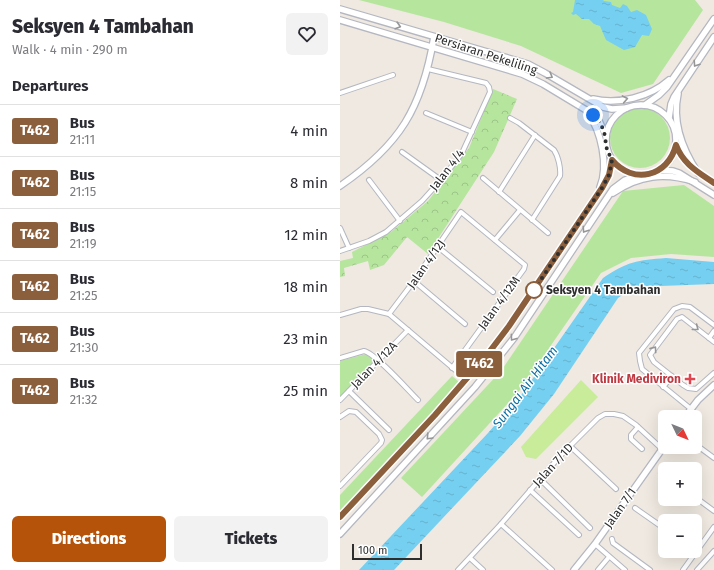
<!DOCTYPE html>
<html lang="en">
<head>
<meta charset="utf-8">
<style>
	:root { --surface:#fff; --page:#f2f2f3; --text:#2b2b33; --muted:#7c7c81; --line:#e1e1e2; --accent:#b45309 }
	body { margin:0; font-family:"Fira Sans",sans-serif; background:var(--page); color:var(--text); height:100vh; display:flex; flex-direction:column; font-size:15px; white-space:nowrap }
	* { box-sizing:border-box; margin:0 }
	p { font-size:13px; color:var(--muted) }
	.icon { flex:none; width:22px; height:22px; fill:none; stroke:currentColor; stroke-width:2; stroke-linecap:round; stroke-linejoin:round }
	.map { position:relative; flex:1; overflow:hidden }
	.side { display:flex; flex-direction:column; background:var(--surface); width:340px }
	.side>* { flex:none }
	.badge { padding:0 8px; border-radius:3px; font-size:14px; line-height:26px }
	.needle { width:26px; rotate:133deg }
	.tools { position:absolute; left:318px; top:410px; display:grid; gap:8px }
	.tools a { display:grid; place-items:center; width:44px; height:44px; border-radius:6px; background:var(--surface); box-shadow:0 4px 16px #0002; font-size:20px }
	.scale { position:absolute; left:12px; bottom:10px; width:70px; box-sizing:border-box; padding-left:4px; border:2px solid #2e2e2e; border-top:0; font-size:11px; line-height:14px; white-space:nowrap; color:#2e2e2e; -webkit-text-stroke:3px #fff; paint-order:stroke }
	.you { position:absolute; width:20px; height:20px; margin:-10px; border:3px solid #fff; border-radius:50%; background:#1a73e8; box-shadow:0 0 0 6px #1a73e833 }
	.map>.badge { position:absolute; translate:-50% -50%; box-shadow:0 0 0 2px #fff }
	h2 { padding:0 12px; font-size:15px; line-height:36px }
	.round { display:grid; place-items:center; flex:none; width:42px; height:42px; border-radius:6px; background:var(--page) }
	.headline { display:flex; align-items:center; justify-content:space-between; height:68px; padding:0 12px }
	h1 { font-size:19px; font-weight:800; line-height:30px }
	.button { display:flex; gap:8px; margin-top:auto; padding:8px 12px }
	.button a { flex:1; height:46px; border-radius:6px; background:var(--accent); color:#fff; font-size:16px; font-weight:800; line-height:46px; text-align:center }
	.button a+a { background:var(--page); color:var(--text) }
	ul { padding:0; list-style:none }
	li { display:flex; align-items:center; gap:12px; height:52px; padding:0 12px; border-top:1px solid var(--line) }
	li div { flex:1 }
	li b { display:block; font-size:15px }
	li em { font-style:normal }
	li .badge { min-width:44px; font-weight:700; text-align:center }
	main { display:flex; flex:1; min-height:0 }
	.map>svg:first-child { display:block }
</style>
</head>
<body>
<main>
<section class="side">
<div class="headline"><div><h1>Seksyen 4 Tambahan</h1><p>Walk · 4 min · 290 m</p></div><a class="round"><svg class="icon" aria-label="heart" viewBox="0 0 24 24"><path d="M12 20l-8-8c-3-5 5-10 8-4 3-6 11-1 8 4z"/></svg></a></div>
<h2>Departures</h2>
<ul>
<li><span class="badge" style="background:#8b5e3c;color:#fff">T462</span><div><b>Bus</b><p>21:11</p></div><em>4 min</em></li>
<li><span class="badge" style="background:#8b5e3c;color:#fff">T462</span><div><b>Bus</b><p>21:15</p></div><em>8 min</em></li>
<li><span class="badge" style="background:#8b5e3c;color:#fff">T462</span><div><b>Bus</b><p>21:19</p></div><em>12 min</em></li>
<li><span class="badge" style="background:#8b5e3c;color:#fff">T462</span><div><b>Bus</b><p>21:25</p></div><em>18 min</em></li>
<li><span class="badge" style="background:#8b5e3c;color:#fff">T462</span><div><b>Bus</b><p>21:30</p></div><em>23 min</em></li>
<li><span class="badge" style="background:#8b5e3c;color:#fff">T462</span><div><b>Bus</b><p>21:32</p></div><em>25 min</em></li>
</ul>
<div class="button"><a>Directions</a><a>Tickets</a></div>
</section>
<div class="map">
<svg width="374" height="570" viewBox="0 0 374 570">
	<defs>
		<pattern id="forest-crowns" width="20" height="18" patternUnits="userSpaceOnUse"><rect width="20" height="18" fill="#b6e59e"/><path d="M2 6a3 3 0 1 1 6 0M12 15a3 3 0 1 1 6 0" fill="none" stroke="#9dc588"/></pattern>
		<pattern id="water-ripples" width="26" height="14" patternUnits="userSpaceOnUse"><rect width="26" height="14" fill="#75cff0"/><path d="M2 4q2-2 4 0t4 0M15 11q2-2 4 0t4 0" fill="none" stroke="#66b2ce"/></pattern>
	</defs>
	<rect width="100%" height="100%" fill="#efe9e1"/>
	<!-- green -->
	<g fill="#b6e59e">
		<path d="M19,0H355L363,10L313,84L281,93L181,46L104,22Z"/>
		<circle cx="300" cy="138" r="30"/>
		<path d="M344,185L374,206V257L331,254L291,258L261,273L180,390L82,497L61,478L161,371L283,191Z"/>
		<path d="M26,354L35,361L0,397V361Z"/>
		<path d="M112,376L119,382L111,393L0,511V495Z"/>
	</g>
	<!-- forest -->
	<path fill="url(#forest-crowns)" d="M153,89L177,99L154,152L88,254L67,237L44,265L30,270L28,261L4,268L5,276L0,277V261L13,258L12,252L51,232L88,201L129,148Z"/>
	<!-- pitch -->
	<path fill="#c9ec9a" d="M241,380L258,397L196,459L186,457L181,447Z"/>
	<!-- water -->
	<g fill="url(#water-ripples)">
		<path d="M235,0H263L264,1L271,2L272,5L280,8L283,4L287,6L291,12L297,10L306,15L312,29L309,36L302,35L295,47L284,50L266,40L260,26L254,24L249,19H242L236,14L233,15L231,13L233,12Z"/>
		<path d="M326,258L374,262V284L294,287L278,298L214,394L180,436L54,570H19L148,433L182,394L263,278C286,262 298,260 326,258Z"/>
	</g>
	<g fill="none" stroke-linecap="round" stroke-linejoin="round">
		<defs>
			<g id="street">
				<path d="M0,93L53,75"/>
				<path d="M86,113L132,132"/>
				<path d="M170,118L179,123L214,150C218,156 221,168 220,176L192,220"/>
				<path d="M62,152L101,180"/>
				<path d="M143,178L208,233"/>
				<path d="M29,180L60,221"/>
				<path d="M159,192L195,135"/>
				<path d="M0,228L9,248"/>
				<path d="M155,240L180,210"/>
				<path d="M98,247L153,292"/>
				<path d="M0,251L29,241L46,232L82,201L101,180L122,153L150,92L149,87L146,83L88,69"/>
				<path d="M74,281L125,324"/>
				<path d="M49,314L74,281L121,212L185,265L184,269L112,368"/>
				<path d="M0,315L21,309H28L49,314L127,380"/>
				<path d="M369,338L374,331"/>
				<path d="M374,342L342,317L337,319L310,355L314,362L343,385L348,388L356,389L374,373"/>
				<path d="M0,358L24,351C35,353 68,390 78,400"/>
				<path d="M323,387L332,376"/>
				<path d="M9,391L49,430"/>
				<path d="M0,400L68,330"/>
				<path d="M351,409L302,369L300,361L299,353L334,309L342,306L350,307L374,325"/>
				<path d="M0,417L9,411L16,412L39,434L42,440L41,443L0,486"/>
				<path d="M298,427L291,435V439L302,449"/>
				<path d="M355,444L374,458"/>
				<path d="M230,446L276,489"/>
				<path d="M321,473L325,476"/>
				<path d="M200,479L250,528"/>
				<path d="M190,490L239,535"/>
				<path d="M355,497L374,511"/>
				<path d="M295,508L325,529"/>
				<path d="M161,524L212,570"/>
				<path d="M272,539L273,543L310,570"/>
				<path d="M255,544L285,570"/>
				<path d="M130,558L143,570"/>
				<path d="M118,570L161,524L220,456L258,418L265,414H274L283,416L296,425L322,449"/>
				<path d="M258,570L269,557"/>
				<path d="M343,570L374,527"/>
				<path d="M357,570L374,551"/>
			</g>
			<g id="secondary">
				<path d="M0,9L188,64L205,73L263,107L272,109L287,108"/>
				<path d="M0,20L182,74L203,84L251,113L259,121L266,136"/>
				<path d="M338,94C332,122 342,149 358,173"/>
				<path d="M253,99C278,105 310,97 329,80"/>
				<circle cx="301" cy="140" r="35"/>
				<path d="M305,105L319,95L327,87L374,19"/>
				<path d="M248,113C261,131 269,166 260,187"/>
				<path d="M329,118L331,104L334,97L374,37"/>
				<path d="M336,145C343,164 358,172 374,183"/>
				<path d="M318,170L333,171L339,173L374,195"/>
				<path d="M0,186C60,145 82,108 94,37"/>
				<path d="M273,193C299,175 325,172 355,182"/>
				<path d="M345,417L358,400L374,385"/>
				<path d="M0,517L95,415L147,355L169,326L262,188L269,175L272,160"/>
				<path d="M0,534L135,387L174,338L273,189L285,180L300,175"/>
				<path d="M234,570L255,544L325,445"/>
			</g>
		</defs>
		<!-- street casing -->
		<use href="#street" stroke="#b4b7c1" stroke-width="6"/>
		<!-- secondary casing -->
		<use href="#secondary" stroke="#b4b7c1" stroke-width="8"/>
		<!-- street -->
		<use href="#street" stroke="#fff" stroke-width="4"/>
		<!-- secondary -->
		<use href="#secondary" stroke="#fff" stroke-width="5.5"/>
	</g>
	<!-- one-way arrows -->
	<defs><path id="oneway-chevron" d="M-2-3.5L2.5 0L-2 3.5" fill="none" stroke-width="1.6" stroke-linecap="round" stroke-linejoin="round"/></defs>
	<g stroke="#969696">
		<use href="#oneway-chevron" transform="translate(58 26) rotate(16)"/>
		<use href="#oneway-chevron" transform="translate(356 64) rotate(124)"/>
		<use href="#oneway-chevron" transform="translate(210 76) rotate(30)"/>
		<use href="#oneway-chevron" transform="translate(285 99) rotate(-11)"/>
		<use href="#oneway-chevron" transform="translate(245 230) rotate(124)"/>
		<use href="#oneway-chevron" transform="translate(356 328) rotate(38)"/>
		<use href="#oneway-chevron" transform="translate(173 338) rotate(126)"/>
		<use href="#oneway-chevron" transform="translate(314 349) rotate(-55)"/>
		<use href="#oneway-chevron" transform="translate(89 437) rotate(133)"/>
	</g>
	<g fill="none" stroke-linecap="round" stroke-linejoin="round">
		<defs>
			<path id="line" d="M0,517L95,415L147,355L169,326L262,188L269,175L272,160C293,185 328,177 336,145C343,164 358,172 374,183"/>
		</defs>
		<!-- line casing -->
		<use href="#line" stroke="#fff" stroke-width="9"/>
		<!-- line -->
		<use href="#line" stroke="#8b5e3c" stroke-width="6"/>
		<!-- walk -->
		<path stroke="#2e2e2e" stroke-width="4" stroke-dasharray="0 7.2" d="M194,290L262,188L269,175L272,160L267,150L264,131L259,121L253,115"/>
	</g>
	<!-- markers -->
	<circle fill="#fff" stroke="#8b5e3c" stroke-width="2" cx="194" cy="290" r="8"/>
	<path fill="#e0444e" stroke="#fff" stroke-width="1.5" d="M348 373h4v4h4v4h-4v4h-4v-4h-4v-4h4z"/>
	<g text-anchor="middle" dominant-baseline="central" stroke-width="3" stroke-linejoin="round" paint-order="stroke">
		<!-- street labels -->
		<g font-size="12" fill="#2e2e2e" stroke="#fff">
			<text transform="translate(146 54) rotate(18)">Persiaran Pekeliling</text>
			<text transform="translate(107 170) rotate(-53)">Jalan 4/4</text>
			<text transform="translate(86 264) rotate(-55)">Jalan 4/12J</text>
			<text transform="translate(159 303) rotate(-54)">Jalan 4/12M</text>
			<text transform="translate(34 365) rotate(-46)">Jalan 4/12A</text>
			<text transform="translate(213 465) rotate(-48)">Jalan 7/1D</text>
			<text transform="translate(280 508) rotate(-55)">Jalan 7/1</text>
		</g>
		<!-- stop labels -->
		<g font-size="12" font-weight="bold" fill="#2e2e2e" stroke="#fff" text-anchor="start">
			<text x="206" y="290">Seksyen 4 Tambahan</text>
		</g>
		<!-- health labels -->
		<g font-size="12" font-weight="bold" fill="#be3a42" stroke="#fff" text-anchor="end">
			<text x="341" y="379">Klinik Mediviron</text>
		</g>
		<!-- water labels -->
		<g font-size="13" font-style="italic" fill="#0d6fa3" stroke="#fff">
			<text transform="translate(185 387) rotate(-53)">Sungai Air Hitam</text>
		</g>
	</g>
</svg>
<div class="tools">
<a><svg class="needle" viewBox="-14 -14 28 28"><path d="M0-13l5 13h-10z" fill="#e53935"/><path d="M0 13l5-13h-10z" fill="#7c7c81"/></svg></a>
<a>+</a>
<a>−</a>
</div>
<div class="scale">100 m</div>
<div class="you" style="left:253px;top:115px"></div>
<b class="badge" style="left:139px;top:364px;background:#8b5e3c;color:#fff">T462</b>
</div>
</main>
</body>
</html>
